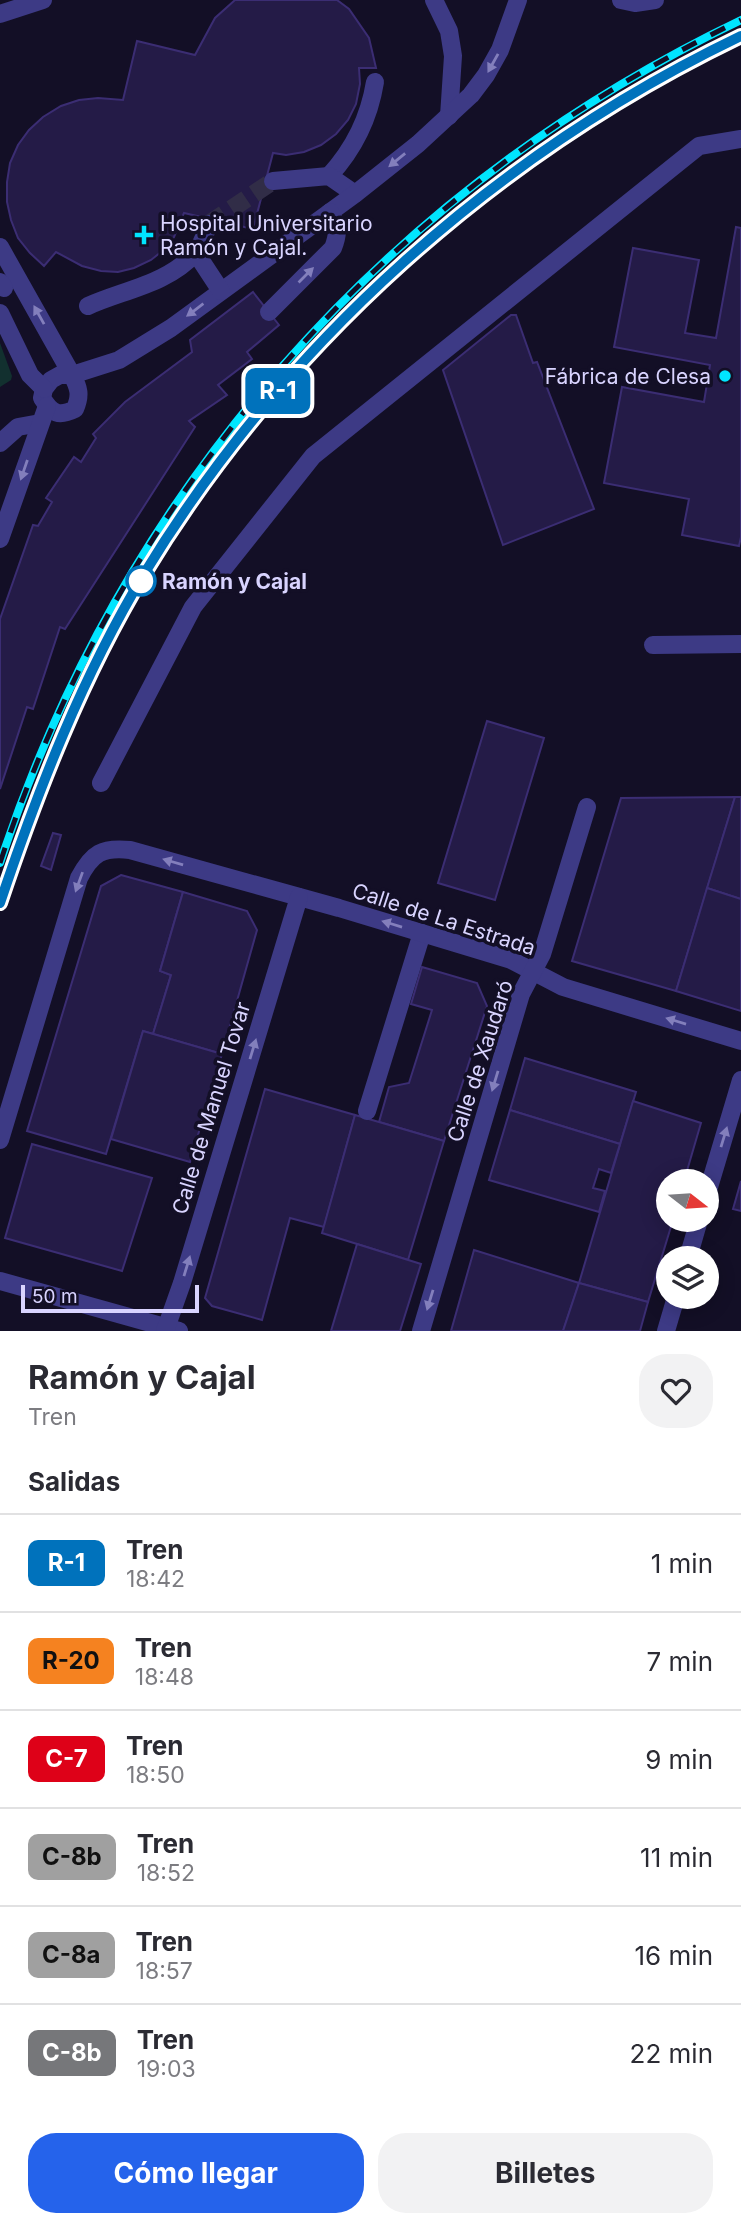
<!DOCTYPE html>
<html lang="es">
<head>
<meta charset="utf-8">
<style>
	:root { --surface:#fff; --page:#f2f2f3; --text:#2b2b33; --muted:#7c7c81; --line:#e1e1e2; --accent:#2563eb }
	body { margin:0; font-family:Inter,sans-serif; background:var(--page); color:var(--text); height:100vh; display:flex; flex-direction:column; font-size:26px; white-space:nowrap }
	* { box-sizing:border-box; margin:0 }
	p { font-size:23px; color:var(--muted) }
	.icon { flex:none; width:38px; height:38px; fill:none; stroke:currentColor; stroke-width:2; stroke-linecap:round; stroke-linejoin:round }
	.map { position:relative; height:1331px; overflow:hidden }
	.details { display:flex; flex-direction:column; background:var(--surface); flex:1 }
	.details>* { flex:none }
	.badge { padding:0 14px; border-radius:10px; font-size:24px; line-height:46px }
	.needle { width:46px; rotate:107deg }
	.buttons { position:absolute; left:656px; top:1169px; display:grid; gap:14px }
	.buttons a { display:grid; place-items:center; width:63px; height:63px; border-radius:50%; background:var(--surface); box-shadow:0 4px 18px #0003; font-size:35px }
	.scale { position:absolute; left:21px; bottom:18px; width:178px; box-sizing:border-box; padding-left:7px; border:4px solid #d9d4ff; border-top:0; font-size:19px; line-height:24px; white-space:nowrap; color:#d9d4ff; -webkit-text-stroke:5px #130f26; paint-order:stroke }
	.map>.badge { position:absolute; translate:-50% -50%; box-shadow:0 0 0 4px #fff }
	h2 { padding:0 28px; font-size:26px; line-height:63px }
	.round { display:grid; place-items:center; flex:none; width:74px; height:74px; border-radius:28px; background:var(--page) }
	.summary { display:flex; align-items:center; justify-content:space-between; height:119px; padding:0 28px }
	h1 { font-size:33px; font-weight:700; line-height:52px }
	.cta { display:flex; gap:14px; margin-top:auto; padding:14px 28px }
	.cta a { flex:1; height:80px; border-radius:28px; background:var(--accent); color:#fff; font-size:28px; font-weight:700; line-height:80px; text-align:center }
	.cta a+a { background:var(--page); color:var(--text) }
	ul { padding:0; list-style:none }
	li { display:flex; align-items:center; gap:21px; height:98px; padding:0 28px; border-top:2px solid var(--line) }
	li div { flex:1 }
	li b { display:block; font-size:26px }
	li em { font-style:normal }
	li .badge { min-width:77px; font-weight:700; text-align:center }
	.map>svg:first-child { display:block }
</style>
</head>
<body>
<div class="map">
<svg width="741" height="1331" viewBox="0 0 741 1331">
	<rect width="100%" height="100%" fill="#130f26"/>
	<!-- green -->
	<path fill="#12302f" d="M0,343L12,376L11,380L0,387Z"/>
	<!-- building -->
	<g fill="#241b47" stroke="#3b2d73" stroke-width="2">
		<path d="M235,0H337L349,9L369,38L376,68H359L360,84L356,104L348,120L336,134L321,145L304,152L286,155L273,153L253,229L184,213L174,237L166,248L151,260L134,268L118,272L101,271L82,266L56,252L44,266L30,253L18,238L11,220L7,202V182L10,163L18,145L29,130L43,117L61,106L79,100L98,98L123,100L137,41L195,55L215,18Z"/>
		<path d="M736,227L741,228V537L739,546L682,535L689,499L604,483L622,387L704,402L710,365L614,347L633,248L699,260L685,333L716,338Z"/>
		<path d="M253,292L279,325L247,352L252,359L218,385L227,395L189,421L195,427L65,629L60,627L33,709L27,707L0,789V619L33,525L38,526L52,502L46,498L74,457L81,462L96,438L93,434L125,402L192,352L190,340Z"/>
		<path d="M511,315H516L533,363L537,362L594,509L503,545L443,370Z"/>
		<path d="M487,721L544,738L495,900L438,883Z"/>
		<path d="M735,797L676,991L572,961L621,798Z"/>
		<path d="M735,797H741V899L707,888Z"/>
		<path d="M53,833L61,835L51,870L41,866Z"/>
		<path d="M121,875L183,892L160,971L171,975L153,1034L143,1031L106,1154L27,1131L101,886Z"/>
		<path d="M707,888L741,899V1011L676,991Z"/>
		<path d="M183,892L247,911L257,930L222,1054L153,1034L171,975L160,971Z"/>
		<path d="M422,967L477,983L487,1006L444,1141L379,1122L389,1087L409,1083L432,1010L411,1004Z"/>
		<path d="M143,1031L222,1054L190,1162L111,1139Z"/>
		<path d="M525,1058L636,1092L620,1144L510,1110Z"/>
		<path d="M265,1089L355,1115L324,1227L290,1218L262,1320L212,1306L205,1298Z"/>
		<path d="M633,1101L701,1123L684,1181H668V1220H673L648,1302L579,1283Z"/>
		<path d="M510,1110L620,1144L611,1173L599,1169L593,1188L605,1191L599,1212L489,1180Z"/>
		<path d="M355,1115L444,1141L408,1260L322,1233Z"/>
		<path d="M32,1144L152,1178L122,1271L5,1238Z"/>
		<path d="M741,1181V1211L733,1209Z"/>
		<path d="M357,1244L421,1264L400,1331H331Z"/>
		<path d="M474,1250L579,1283L563,1331H451Z"/>
		<path d="M579,1283L648,1302L640,1331H563Z"/>
	</g>
	<g fill="none" stroke-linecap="round" stroke-linejoin="round">
		<!-- minor-tunnel -->
		<path stroke="#312d47" stroke-width="18" stroke-dasharray="18 9" stroke-linecap="butt" d="M209,224L273,181"/>
		<!-- minor -->
		<g stroke="#3d3a85" stroke-width="18">
			<path d="M434,0L449,31L453,56L449,116"/>
			<path d="M621,0L635,3L655,0"/>
			<path d="M0,14L43,0"/>
			<path d="M329,176C354,149 369,119 375,82"/>
			<path d="M273,181L329,176L355,194"/>
			<path d="M0,247L72,375C79,388 81,395 75,409C59,417 52,414 42,398L44,389L51,380L60,375H72L119,360L171,328L355,194L418,144L471,95L486,75L500,50L518,0"/>
			<path d="M196,253L221,291"/>
			<path d="M0,282L4,288"/>
			<path d="M88,306C123,290 168,284 195,253C202,246 205,233 209,224"/>
			<path d="M269,312L333,248C339,233 338,226 330,212"/>
			<path d="M0,313L30,375L44,389"/>
			<path d="M0,443L18,427L40,423"/>
			<path d="M0,539L47,406"/>
			<path d="M653,645L741,644"/>
			<path d="M101,783L193,607L313,456L699,146L741,139"/>
			<path d="M367,1111L422,933"/>
			<path d="M0,1140L79,878C92,853 102,847 130,850L339,908L511,960L563,987L741,1041"/>
			<path d="M707,1194L741,1080"/>
			<path d="M688,1258L699,1220"/>
			<path d="M0,1281L179,1331"/>
			<path d="M165,1331L182,1283L299,897"/>
			<path d="M421,1331L521,994L542,954L587,807"/>
			<path d="M666,1331L676,1297"/>
		</g>
		<defs>
			<g id="rail">
				<path d="M0,863C123,489 386,190 741,20"/>
				<path d="M0,903C38,790 82,677 144,574C285,341 497,155 741,36"/>
			</g>
		</defs>
		<!-- rail casing -->
		<use href="#rail" stroke="#00e5ff" stroke-width="8"/>
		<!-- rail -->
		<use href="#rail" stroke="#130f26" stroke-width="5" stroke-dasharray="16" stroke-linecap="butt"/>
	</g>
	<!-- one-way arrows -->
	<defs><path id="oneway-solid" d="M-6-.8H1V-3.2L6.5 0L1 3.2V.8H-6Z" transform="scale(1.75)"/></defs>
	<g fill="#837fbc">
		<use href="#oneway-solid" transform="translate(493 63) rotate(119)"/>
		<use href="#oneway-solid" transform="translate(397 160) rotate(141)"/>
		<use href="#oneway-solid" transform="translate(306 275) rotate(-45)"/>
		<use href="#oneway-solid" transform="translate(195 310) rotate(143)"/>
		<use href="#oneway-solid" transform="translate(39 315) rotate(-119)"/>
		<use href="#oneway-solid" transform="translate(24 470) rotate(109)"/>
		<use href="#oneway-solid" transform="translate(173 862) rotate(-164)"/>
		<use href="#oneway-solid" transform="translate(79 882) rotate(110)"/>
		<use href="#oneway-solid" transform="translate(392 924) rotate(-163)"/>
		<use href="#oneway-solid" transform="translate(676 1021) rotate(-163)"/>
		<use href="#oneway-solid" transform="translate(253 1049) rotate(-73)"/>
		<use href="#oneway-solid" transform="translate(495 1081) rotate(107)"/>
		<use href="#oneway-solid" transform="translate(724 1137) rotate(-73)"/>
		<use href="#oneway-solid" transform="translate(187 1266) rotate(-73)"/>
		<use href="#oneway-solid" transform="translate(430 1300) rotate(107)"/>
	</g>
	<g fill="none" stroke-linecap="round" stroke-linejoin="round">
		<defs>
			<path id="line" d="M0,903C38,790 82,677 144,574C285,342 497,153 741,36"/>
		</defs>
		<!-- line casing -->
		<use href="#line" stroke="#fff" stroke-width="16"/>
		<!-- line -->
		<use href="#line" stroke="#0072bc" stroke-width="10"/>
	</g>
	<!-- markers -->
	<g fill="#00e5ff" stroke="#130f26" stroke-width="2.5">
		<path d="M140.5 224.5h7v7h7v7h-7v7h-7v-7h-7v-7h7z"/>
		<circle cx="725" cy="376" r="7"/>
	</g>
	<circle fill="#fff" stroke="#0072bc" stroke-width="3.5" cx="141" cy="581" r="14"/>
	<g text-anchor="middle" dominant-baseline="central" stroke-width="7" stroke-linejoin="round" paint-order="stroke">
		<!-- poi labels -->
		<g font-size="21" fill="#d9d4ff" stroke="#130f26" text-anchor="start">
			<text x="160" y="223">Hospital Universitario<tspan x="160" dy="24">Ramón y Cajal.</tspan></text>
			<text x="711" y="376" text-anchor="end">Fábrica de Clesa</text>
		</g>
		<!-- stop labels -->
		<g font-size="21" font-weight="bold" fill="#d9d4ff" stroke="#130f26" text-anchor="start">
			<text x="162" y="581">Ramón y Cajal</text>
		</g>
		<!-- street labels -->
		<g font-size="21" fill="#d9d4ff" stroke="#130f26">
			<text transform="translate(444 919) rotate(18)">Calle de La Estrada</text>
			<text transform="translate(480 1061) rotate(-72)">Calle de Xaudaró</text>
			<text transform="translate(211 1108) rotate(-73)">Calle de Manuel Tovar</text>
		</g>
	</g>
</svg>
<div class="buttons">
<a><svg class="needle" viewBox="-14 -14 28 28"><path d="M0-13l5 13h-10z" fill="#e53935"/><path d="M0 13l5-13h-10z" fill="#7c7c81"/></svg></a>
<a><svg class="icon" aria-label="layers" viewBox="0 0 24 24"><path d="M12 4l9 5-9 5-9-5zM3 14l9 5 9-5"/></svg></a>
</div>
<div class="scale">50 m</div>
<b class="badge" style="left:278px;top:391px;background:#0072bc;color:#fff">R-1</b>
</div>
<section class="details">
<div class="summary"><div><h1>Ramón y Cajal</h1><p>Tren</p></div><a class="round"><svg class="icon" aria-label="heart" viewBox="0 0 24 24"><path d="M12 20l-8-8c-3-5 5-10 8-4 3-6 11-1 8 4z"/></svg></a></div>
<h2>Salidas</h2>
<ul>
<li><span class="badge" style="background:#0072bc;color:#fff">R-1</span><div><b>Tren</b><p>18:42</p></div><em>1 min</em></li>
<li><span class="badge" style="background:#f58220;color:#111">R-20</span><div><b>Tren</b><p>18:48</p></div><em>7 min</em></li>
<li><span class="badge" style="background:#de0118;color:#fff">C-7</span><div><b>Tren</b><p>18:50</p></div><em>9 min</em></li>
<li><span class="badge" style="background:#a0a0a0;color:#111">C-8b</span><div><b>Tren</b><p>18:52</p></div><em>11 min</em></li>
<li><span class="badge" style="background:#a0a0a0;color:#111">C-8a</span><div><b>Tren</b><p>18:57</p></div><em>16 min</em></li>
<li><span class="badge" style="background:#76777a;color:#fff">C-8b</span><div><b>Tren</b><p>19:03</p></div><em>22 min</em></li>
</ul>
<div class="cta"><a>Cómo llegar</a><a>Billetes</a></div>
</section>
</body>
</html>
